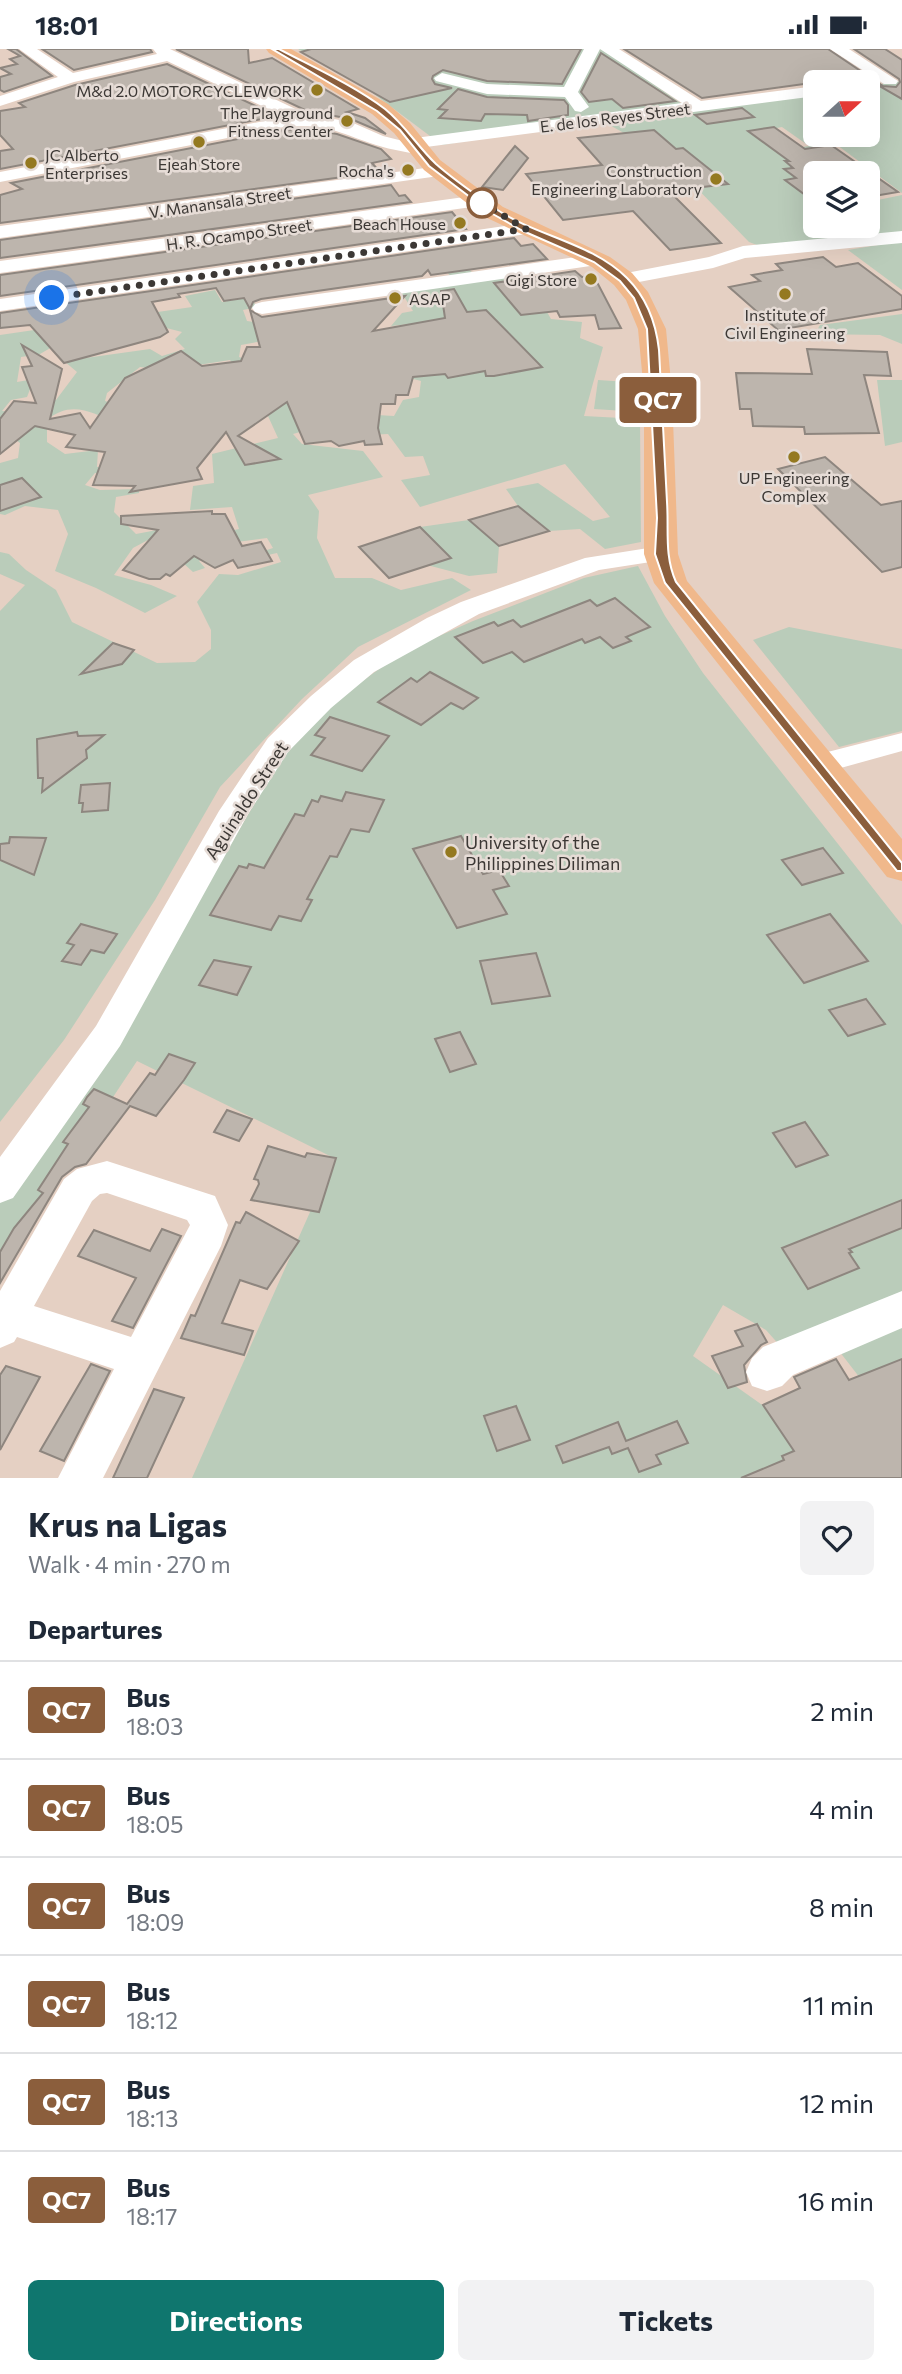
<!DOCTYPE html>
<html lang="en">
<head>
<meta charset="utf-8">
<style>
	:root { --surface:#fff; --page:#f2f2f3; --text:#1f2937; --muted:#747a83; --line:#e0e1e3; --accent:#0f766e }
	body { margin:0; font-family:Commissioner,sans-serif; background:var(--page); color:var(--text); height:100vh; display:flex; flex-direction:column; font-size:26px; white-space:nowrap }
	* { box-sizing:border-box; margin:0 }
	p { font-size:23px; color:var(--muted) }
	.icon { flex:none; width:38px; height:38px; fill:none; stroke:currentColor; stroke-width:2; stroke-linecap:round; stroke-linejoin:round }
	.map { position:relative; height:1429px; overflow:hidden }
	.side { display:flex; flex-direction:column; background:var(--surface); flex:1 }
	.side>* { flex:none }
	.badge { padding:0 14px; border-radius:5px; font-size:24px; line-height:46px }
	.needle { width:46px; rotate:69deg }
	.fabs { position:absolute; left:803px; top:21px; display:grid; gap:14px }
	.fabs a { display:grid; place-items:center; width:77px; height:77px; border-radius:10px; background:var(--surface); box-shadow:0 7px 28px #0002; font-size:35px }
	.you { position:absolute; width:35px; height:35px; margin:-18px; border:5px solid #fff; border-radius:50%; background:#1a73e8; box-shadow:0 0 0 10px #1a73e833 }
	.map>.badge { position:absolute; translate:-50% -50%; box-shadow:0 0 0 4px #fff }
	h2 { padding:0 28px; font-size:26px; line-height:63px }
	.round { display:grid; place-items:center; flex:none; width:74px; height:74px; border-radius:10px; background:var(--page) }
	.headline { display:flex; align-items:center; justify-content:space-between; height:119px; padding:0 28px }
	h1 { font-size:33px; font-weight:700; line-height:52px }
	.primary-button { display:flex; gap:14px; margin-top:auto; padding:14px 28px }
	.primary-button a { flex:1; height:80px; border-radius:10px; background:var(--accent); color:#fff; font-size:28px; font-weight:700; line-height:80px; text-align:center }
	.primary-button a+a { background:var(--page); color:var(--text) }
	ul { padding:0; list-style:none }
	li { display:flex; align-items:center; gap:21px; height:98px; padding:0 28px; border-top:2px solid var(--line) }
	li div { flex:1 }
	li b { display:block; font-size:26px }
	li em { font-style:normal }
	li .badge { min-width:77px; font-weight:700; text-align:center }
	.status { display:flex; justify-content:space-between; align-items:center; height:49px; padding:0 35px; background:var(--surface); direction:ltr }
	.status svg { height:19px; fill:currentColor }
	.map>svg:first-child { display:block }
</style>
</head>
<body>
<div class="status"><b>18:01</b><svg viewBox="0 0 49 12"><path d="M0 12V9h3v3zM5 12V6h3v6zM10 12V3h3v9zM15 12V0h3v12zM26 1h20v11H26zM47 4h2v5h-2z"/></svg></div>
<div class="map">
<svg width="902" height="1429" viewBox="0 0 902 1429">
	<rect width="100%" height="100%" fill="#e6dcd6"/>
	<!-- education -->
	<path fill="#e5d0c3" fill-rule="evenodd" d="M0,0H902V1429H0ZM816,33H868V86H816ZM816,124H868V177H816Z"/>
	<!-- green -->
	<g fill="#baccba" fill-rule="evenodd">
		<path d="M298,0H380L570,17L578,6L555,3L557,0H603L685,57L442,96L370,42L391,36L315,10Z"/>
		<path d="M902,32V144L837,96L815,101L795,114L815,144L816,177H868V153L902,146V185L757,196L749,193L654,95L624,84L604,73L815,44L816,86H868V37ZM782,78L809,97L779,102L755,83Z"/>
		<path d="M902,192V241L848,201Z"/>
		<path d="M457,207L480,232L516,227L539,249L551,270L582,273L580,289L603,298L584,367L640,370L641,493L605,500L580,480L549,482L518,457L506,440L538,434L593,472L610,468L565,415L420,458L401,431L430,426L423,407L405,408L388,385L367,386L360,365L394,367L403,351L419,348L421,332L383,322L417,286L410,275L391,277L402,264L413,262L398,238L452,229L437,211Z"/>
		<path d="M215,241L222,253L250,248L257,258L243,261L247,272L261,274L262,292L241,296L239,308L251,312L245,332L230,311L198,316L195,311L179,314L292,351L300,383L293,385L302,395L363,402L383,428L308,446L319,462L317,489L335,529H372L401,541L452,529L471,541L358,598L302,650L220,738L155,851L64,991L0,1073V562L25,536L0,525V503L9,505L26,521L56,541L72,573L157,614L195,613L211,600V581L197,553L219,525L238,526L281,513L277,504L241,512L239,510L273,499L267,489L229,494L199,512L205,519L193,523L182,513L194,490L239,480L232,458L190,461L193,437L214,434L212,405L278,389L268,367L214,351L165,321L140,318L107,344L105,352L135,362L117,375C92,363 71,351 47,371V393L65,405L98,401L97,418L110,419L122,426L95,424L85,436L100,441L139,440V444L116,448L114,463L136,485L157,481L161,484L133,499L114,526L151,536L177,547L145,564L96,539L55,522L68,485L58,461L25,457L5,466L0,465V414L18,409L20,394L0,379V286L192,258L185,247ZM151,275L182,283L175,290L185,300L162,307L150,300L64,312L77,323L56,351L38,353L32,365L2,362L11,351L27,348L34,330L17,333L21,308L40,305L64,291Z"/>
		<path d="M902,265V295L880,286L815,285L820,276Z"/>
		<path d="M598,331L628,333L625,362L594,360Z"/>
		<path d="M877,331H902V393L885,397Z"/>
		<path d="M469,471L499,497L497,524L469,527L427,516L450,508L420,478Z"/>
		<path d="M638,517L665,567L703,624L902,876V1348L860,1329L819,1276L782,1299L766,1281L723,1256L693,1307L765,1358L833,1429H192L334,1109L137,1012L0,1218V1147L198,852L281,709L330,655L403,603L473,572L584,529Z"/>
		<path d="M789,578L902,600V682L839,698L753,591Z"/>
	</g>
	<!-- building -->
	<g fill="#bdb5ad" stroke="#8e867f" stroke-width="2">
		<path d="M8,0H16L52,27L4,43L0,41V28L11,25L0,19L17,15L10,10L20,7Z"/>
		<path d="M42,0H150L152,3L74,21Z"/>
		<path d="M176,0H248L249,14L272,9L358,60L347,63L365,69L386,85L351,70L307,62Z"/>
		<path d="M311,0H581L562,35L487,32L443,21L433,27L432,30L435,35L452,39L390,53L301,3Z"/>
		<path d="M624,0H828L883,37L896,38L900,33L899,30L854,0H885L902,11V50L862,27L702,49Z"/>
		<path d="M601,4L675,52L623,59L612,50L589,53L581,43Z"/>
		<path d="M167,15L277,67L0,120V102L13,100L0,86V62L25,58L19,54L75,36Z"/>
		<path d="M458,40L487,48L564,51L568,56V66L528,72L527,66L485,65L481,72L439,69L447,61L438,60Z"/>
		<path d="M742,59L754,68L707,75L695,66Z"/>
		<path d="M774,78L805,100L831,96L898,143L868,148V124H816V154L785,131L796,129L784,120L793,119L785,112H789L748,82Z"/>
		<path d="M309,80L337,85L381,100L391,110L372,114L380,123L0,174V146L22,140L11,134L284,81Z"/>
		<path d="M654,81L676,100L683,99L728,135L669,142L721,194L670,201L633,162L563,171L526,125L602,116L578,89Z"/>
		<path d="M515,97L528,109L503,141L482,138Z"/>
		<path d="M391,136L399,147L405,146L411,153L0,209V191Z"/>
		<path d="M452,163L466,180L0,247V226Z"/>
		<path d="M514,189L521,197L533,195L547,210L431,226L428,221L422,227L261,250L253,253L250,260L244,249L224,252L216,239L178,245L180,248L152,253L168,283L160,288L64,314L30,276L0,279V264Z"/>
		<path d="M823,208L836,218L858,214L902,247V260L778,281L729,238L760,232L752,226L782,221L776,215Z"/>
		<path d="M575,222L582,228L591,227L598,235L621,279L599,280L595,266L560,268L557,262L521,266L494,234Z"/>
		<path d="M454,240L467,263L486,261L542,318L494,327H486L485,322L448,329L445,325L413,328L408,346H396L395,355H381L378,379L382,395L365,396L364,392L339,397L331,392L305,395L287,353L238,387L280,410L245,416L226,383L197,419L202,430L130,443L135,437L93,436L105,403L66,398L75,386L35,377L0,405V370L14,352L36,354L22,318L32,317L22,296L62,320L50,370L80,364L90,379L125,329L181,302L202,317L241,312L247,298H260L250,261L262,268L405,247L373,282L445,269L441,242Z"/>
		<path d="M807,300L887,303L891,327L864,326L879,384L805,385L804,378L753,377L751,360H740L736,324L812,325Z"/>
		<path d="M825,408L881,456L902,452V518L882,523L778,420Z"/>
		<path d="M22,429L41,448L0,462V436Z"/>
		<path d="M518,457L549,482L499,497L469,471Z"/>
		<path d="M212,462V465H225L242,497L261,493L272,512L238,519L233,511L215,519L194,507L170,527L166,525L160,530H149L123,521L158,481L121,475V467Z"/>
		<path d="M420,478L451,509L389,529L359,498Z"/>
		<path d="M615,549L650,578L626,588L631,592L613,599L600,588L585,594L582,590L524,613L512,603L483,614L455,588L494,573L498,577L513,571L521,578L590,551L597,557Z"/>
		<path d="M113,594L134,601L122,615L81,625Z"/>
		<path d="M430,623L478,649L463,660L451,654L421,676L378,653L411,629L417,633Z"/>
		<path d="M330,668L389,687L362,722L311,706L325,689L315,686Z"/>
		<path d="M77,683L78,687L104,686L86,701L87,709L42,743L43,729H38L37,690Z"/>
		<path d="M110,734L108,761L82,763L83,754H79L81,736Z"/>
		<path d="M346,743L384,751L369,783L351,780L337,808L330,807L307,850L312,851L301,872L279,867L271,881L210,866L239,817L247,819L249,815L264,819L295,765L304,767L312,751L318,753L321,747L342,752Z"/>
		<path d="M461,787L483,825L499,821L509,837L493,841L507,865L457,879L413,800Z"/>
		<path d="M10,788L46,789L34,826L0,811V795L9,794Z"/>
		<path d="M823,799L843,824L802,836L782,811Z"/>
		<path d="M830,865L868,912L804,934L767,886Z"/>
		<path d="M81,875L117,885L104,904L91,901L81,916L62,912L74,896L67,894Z"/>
		<path d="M536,904L550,947L492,955L480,912Z"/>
		<path d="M214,911L251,918L237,946L199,936Z"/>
		<path d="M866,950L885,975L848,987L829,961Z"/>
		<path d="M460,983L476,1015L450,1023L435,990Z"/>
		<path d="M169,1005L195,1014L184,1031L156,1067L130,1057L86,1115L75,1118L62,1128L0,1234V1203L14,1179L43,1144L38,1141L68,1095L63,1093L89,1058L83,1055L87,1048L94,1040L127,1055L150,1024L155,1026Z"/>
		<path d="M227,1061L252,1070L239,1092L214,1083Z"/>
		<path d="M805,1073L828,1106L796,1118L773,1084Z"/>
		<path d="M268,1097L305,1108L307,1104L336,1109L319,1163L251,1151L259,1135L258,1131L254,1130Z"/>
		<path d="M902,1151V1179L849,1200L852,1203L849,1204L859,1219L808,1240L782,1199Z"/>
		<path d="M246,1163L299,1192L267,1240L240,1231L222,1274L253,1282L244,1306L181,1289L191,1266L195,1267L236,1173L240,1174Z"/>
		<path d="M162,1180L181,1187L133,1279L112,1272L136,1229L78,1207L94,1181L150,1202Z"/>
		<path d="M757,1275L767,1293L761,1296L744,1316L747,1333L728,1339L712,1307L743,1297L735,1282Z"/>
		<path d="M836,1310L849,1331L902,1310V1429H741L784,1411L782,1407L794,1402L763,1356L800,1339L794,1328Z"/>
		<path d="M91,1315L110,1322L64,1412L40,1402Z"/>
		<path d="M6,1317L40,1328L0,1401V1326Z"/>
		<path d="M154,1340L184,1349L147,1429H113Z"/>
		<path d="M516,1357L530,1391L497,1402L484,1367Z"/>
		<path d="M677,1372L688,1394L656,1406L661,1415L639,1423L628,1399L612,1405L609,1398L563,1414L556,1397L618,1373L626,1392Z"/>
	</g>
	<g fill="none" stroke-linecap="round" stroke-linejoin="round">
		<!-- minor -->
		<g fill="#fff" fill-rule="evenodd">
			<path d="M19,0H37L73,24L157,5L153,0H170L306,65L351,73L383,87L407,93L415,89L682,54L600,0H619L701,52L816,37V47L426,98L428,101L425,105L419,106C403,102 386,100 370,94C333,81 325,75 284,78L0,133V123L285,68L167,12L74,33L0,57V47L58,28Z"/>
			<path d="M584,0H600L578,43L589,58L581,63L575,62L565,48L487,45L436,32L434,29L442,24L487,35L564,38Z"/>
			<path d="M830,0H849L898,32L896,35H884Z"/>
			<path d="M440,117L446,118L449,122L446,126L0,189V177Z"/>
			<path d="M479,146L488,152L486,156L0,224V212Z"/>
			<path d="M526,174L536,180L533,184L0,262V250Z"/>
			<path d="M902,182V194L745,209L713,219L623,236L616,234L613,230L616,226L709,208L743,197Z"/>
			<path d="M597,205L604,207L607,211L604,215L262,265L255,263L252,259L255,255L262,253Z"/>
			<path d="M661,497L670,500L674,505L670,510L599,521L479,565L374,623L331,659L288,703L248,765L120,997L13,1149L0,1154V1108L96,977L219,762L268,689L311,647L354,611L427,569L461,553L585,509Z"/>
			<path d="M902,684V702L819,725L808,722L804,715L808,708Z"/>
			<path d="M107,1112L215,1147L228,1176L221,1197L103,1429H58L114,1320L17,1288L14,1293L0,1299V1242L64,1130L77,1120ZM107,1144L187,1171L190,1176L131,1288L34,1257L92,1152L100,1145Z"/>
			<path d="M902,1242V1279L793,1326L782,1337L767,1342L752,1337L746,1323L752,1309L763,1298Z"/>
		</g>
		<!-- major -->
		<path fill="#f0b88b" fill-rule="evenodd" d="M266,0H291L388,55L410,74L440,111L503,158L610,208L632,224L648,243L666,280L672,344L678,505L687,532L902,790V832L887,828L654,534L644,505V344L638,280L626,251L614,236L592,218L485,168L424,121L394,84L372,65L269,4Z"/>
	</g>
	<!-- line -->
	<path fill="#8b5e3c" stroke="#fff" stroke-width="2" d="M272,0H279C313,18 353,36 385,60C405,76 417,97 436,115C454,131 476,146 496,160C536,187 592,194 627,229C647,249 656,274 659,301C662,352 664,402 667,453C669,481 664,506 676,533L902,814V822H897L665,534L655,505L657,469L647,280L634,249L620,232L594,213L523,182L491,164L429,117L400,81L377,62Z"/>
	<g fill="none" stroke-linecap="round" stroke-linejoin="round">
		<!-- walk -->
		<path stroke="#3c3835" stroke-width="7" stroke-dasharray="0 12.6" d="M52,249L526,180L479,152L482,154"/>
	</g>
	<!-- markers -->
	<g fill="#947920" stroke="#e6dcd6" stroke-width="2.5">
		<circle cx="317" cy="41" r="7"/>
		<circle cx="347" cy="72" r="7"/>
		<circle cx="199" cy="93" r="7"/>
		<circle cx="31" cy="114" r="7"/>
		<circle cx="408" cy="121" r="7"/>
		<circle cx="716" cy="130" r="7"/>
		<circle cx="460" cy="174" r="7"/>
		<circle cx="591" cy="230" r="7"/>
		<circle cx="785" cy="245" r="7"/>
		<circle cx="395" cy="249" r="7"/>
		<circle cx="794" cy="408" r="7"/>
		<circle cx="451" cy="803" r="7"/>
	</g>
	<circle fill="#fff" stroke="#8b5e3c" stroke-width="3.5" cx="482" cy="154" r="14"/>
	<g text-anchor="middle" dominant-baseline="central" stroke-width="5" stroke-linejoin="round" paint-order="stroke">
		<!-- far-poi labels -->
		<g font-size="16" fill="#3c3835" stroke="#e6dcd6" text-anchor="end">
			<text x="303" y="41">M&amp;d 2.0 MOTORCYCLEWORK</text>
			<text x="333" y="63">The Playground<tspan x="333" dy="18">Fitness Center</tspan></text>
			<text x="45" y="105" text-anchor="start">JC Alberto<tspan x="45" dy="18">Enterprises</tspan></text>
			<text x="199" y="114" text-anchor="middle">Ejeah Store</text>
			<text x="394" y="121">Rocha's</text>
			<text x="702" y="121">Construction<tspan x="702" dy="18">Engineering Laboratory</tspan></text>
			<text x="446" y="174">Beach House</text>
			<text x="577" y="230">Gigi Store</text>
			<text x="409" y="249" text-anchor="start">ASAP</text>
			<text x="785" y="265" text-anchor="middle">Institute of<tspan x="785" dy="18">Civil Engineering</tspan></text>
			<text x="794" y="428" text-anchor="middle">UP Engineering<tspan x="794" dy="18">Complex</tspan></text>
		</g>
		<!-- far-street labels -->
		<g font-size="16" fill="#3c3835" stroke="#e6dcd6">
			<text transform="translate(615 68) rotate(-7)">E. de los Reyes Street</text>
			<text transform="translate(220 153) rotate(-8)">V. Manansala Street</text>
			<text transform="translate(239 185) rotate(-8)">H. R. Ocampo Street</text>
		</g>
		<!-- street labels -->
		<g font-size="18" fill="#3c3835" stroke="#e6dcd6">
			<text transform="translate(246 751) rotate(-57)">Aguinaldo Street</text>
		</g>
		<!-- poi labels -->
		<g font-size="18" fill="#3c3835" stroke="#e6dcd6" text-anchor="start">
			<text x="465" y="793">University of the<tspan x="465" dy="21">Philippines Diliman</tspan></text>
		</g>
	</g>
</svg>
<div class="fabs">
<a><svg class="needle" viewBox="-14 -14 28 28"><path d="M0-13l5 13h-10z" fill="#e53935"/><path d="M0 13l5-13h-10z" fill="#747a83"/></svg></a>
<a><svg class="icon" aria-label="layers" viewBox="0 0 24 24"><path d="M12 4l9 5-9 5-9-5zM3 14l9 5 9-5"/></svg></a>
</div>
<div class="you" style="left:52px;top:249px"></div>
<b class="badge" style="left:658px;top:351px;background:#8b5e3c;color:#fff">QC7</b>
</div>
<section class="side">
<div class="headline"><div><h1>Krus na Ligas</h1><p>Walk · 4 min · 270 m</p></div><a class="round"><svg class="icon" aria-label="heart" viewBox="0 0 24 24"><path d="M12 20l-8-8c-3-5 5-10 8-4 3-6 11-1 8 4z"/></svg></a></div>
<h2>Departures</h2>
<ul>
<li><span class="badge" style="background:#8b5e3c;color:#fff">QC7</span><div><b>Bus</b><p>18:03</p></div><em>2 min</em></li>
<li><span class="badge" style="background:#8b5e3c;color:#fff">QC7</span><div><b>Bus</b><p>18:05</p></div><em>4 min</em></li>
<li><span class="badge" style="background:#8b5e3c;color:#fff">QC7</span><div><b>Bus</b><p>18:09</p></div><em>8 min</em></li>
<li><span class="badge" style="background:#8b5e3c;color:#fff">QC7</span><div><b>Bus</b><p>18:12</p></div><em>11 min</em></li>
<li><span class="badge" style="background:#8b5e3c;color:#fff">QC7</span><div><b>Bus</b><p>18:13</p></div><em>12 min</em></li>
<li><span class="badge" style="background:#8b5e3c;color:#fff">QC7</span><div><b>Bus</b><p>18:17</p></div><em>16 min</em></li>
</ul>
<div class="primary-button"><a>Directions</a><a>Tickets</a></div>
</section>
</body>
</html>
